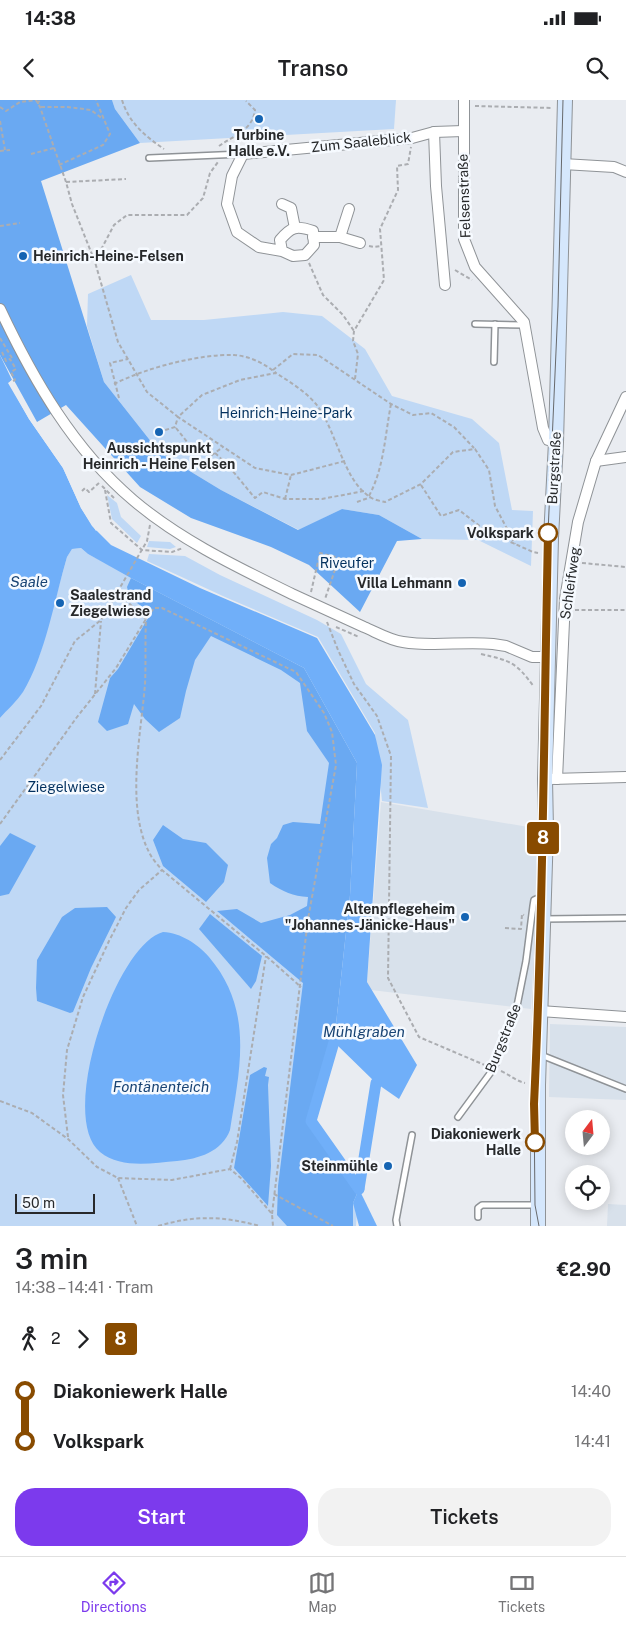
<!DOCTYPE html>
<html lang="en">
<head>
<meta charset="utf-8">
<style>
	:root { --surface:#fff; --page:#f2f2f2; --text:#202124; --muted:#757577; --line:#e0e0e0; --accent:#7c3aed }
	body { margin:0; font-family:"Public Sans",sans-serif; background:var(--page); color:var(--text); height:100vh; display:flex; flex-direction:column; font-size:19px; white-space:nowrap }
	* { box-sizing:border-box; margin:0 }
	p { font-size:16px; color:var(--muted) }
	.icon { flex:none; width:28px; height:28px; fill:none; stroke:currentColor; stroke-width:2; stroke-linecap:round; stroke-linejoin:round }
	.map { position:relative; height:1126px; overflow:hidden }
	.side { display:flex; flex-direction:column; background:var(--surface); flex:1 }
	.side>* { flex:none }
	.badge { padding:0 10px; border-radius:4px; font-size:18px; line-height:32px }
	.needle { width:32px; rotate:16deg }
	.controls { position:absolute; left:565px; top:1010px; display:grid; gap:10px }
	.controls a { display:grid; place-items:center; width:45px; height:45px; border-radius:50%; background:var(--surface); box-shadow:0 2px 12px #0003; font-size:25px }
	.scale { position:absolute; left:15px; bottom:12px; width:80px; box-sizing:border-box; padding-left:5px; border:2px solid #27292b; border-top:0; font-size:14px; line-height:18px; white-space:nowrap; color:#27292b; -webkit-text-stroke:4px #f6faff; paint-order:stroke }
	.map>.badge { position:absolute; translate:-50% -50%; box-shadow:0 0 0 2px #fff }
	.legs { display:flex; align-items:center; gap:8px; height:55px; padding:0 15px; font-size:16px }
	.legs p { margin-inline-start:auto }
	.headline { display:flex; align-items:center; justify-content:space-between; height:85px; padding:0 15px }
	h1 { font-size:28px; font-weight:600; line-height:38px }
	.button { display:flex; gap:10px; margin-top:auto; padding:10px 15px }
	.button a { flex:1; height:58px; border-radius:20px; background:var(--accent); color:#fff; font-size:20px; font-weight:600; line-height:58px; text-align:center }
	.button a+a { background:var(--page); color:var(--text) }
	ul { padding:0 15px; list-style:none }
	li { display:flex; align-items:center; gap:18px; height:50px; font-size:19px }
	li i { display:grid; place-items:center; width:8px; height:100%; margin:0 6px; background:currentColor }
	li i::after { content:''; width:12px; height:12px; margin:-6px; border:4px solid; border-radius:50%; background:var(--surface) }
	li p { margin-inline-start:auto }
	li:first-child i { background:linear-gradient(#0000 50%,currentColor 0) }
	li:last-child i { background:linear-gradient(currentColor 50%,#0000 0) }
	.status { display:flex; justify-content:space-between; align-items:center; height:35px; padding:0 25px; background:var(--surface); direction:ltr }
	.status svg { height:14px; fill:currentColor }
	header { display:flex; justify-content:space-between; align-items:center; height:65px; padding:0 15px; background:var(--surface); font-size:22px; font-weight:600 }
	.tab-bar { display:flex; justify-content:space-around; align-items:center; height:70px; border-top:1px solid var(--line); background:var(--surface); font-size:14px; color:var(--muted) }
	.tab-bar a { display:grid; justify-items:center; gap:2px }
	.tab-bar .active { color:var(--accent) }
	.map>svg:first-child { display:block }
</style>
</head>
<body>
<div class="status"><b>14:38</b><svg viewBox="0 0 49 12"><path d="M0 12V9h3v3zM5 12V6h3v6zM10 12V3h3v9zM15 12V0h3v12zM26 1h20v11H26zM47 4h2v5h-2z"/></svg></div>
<header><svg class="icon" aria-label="back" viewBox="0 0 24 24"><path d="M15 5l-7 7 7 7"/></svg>Transo<svg class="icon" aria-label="search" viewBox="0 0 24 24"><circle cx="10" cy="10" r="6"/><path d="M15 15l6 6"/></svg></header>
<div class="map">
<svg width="626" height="1126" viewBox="0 0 626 1126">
	<rect width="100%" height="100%" fill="#e9ecf1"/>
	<!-- built -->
	<g fill="#d8e1eb">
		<path d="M381,702L540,729L531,909L371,890L367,882Z"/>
		<path d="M550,924L626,927V1000L549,997Z"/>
		<path d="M608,1104L626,1105V1126H607Z"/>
	</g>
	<!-- green -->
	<g fill="#bfd8f5">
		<path d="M112,0H396L394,29L140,43L115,9Z"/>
		<path d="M131,175L151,220H204L283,212L322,216L365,249L392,296L472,319L499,343L512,410L533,411L531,466L478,440L422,439L379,415L342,409L299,430L221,390L160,353L104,282L87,226L88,194Z"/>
		<path d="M107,395L117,403L121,417L141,436L137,443L112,419Z"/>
		<path d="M149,441L170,442L176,447L170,449L147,447Z"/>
		<path d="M81,448L88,454L304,568L357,663L350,795L334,942L311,1021L359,1089L356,1126H0V618L22,593L40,554L67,457L72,449Z"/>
		<path d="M149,454L185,456L220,475L317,520L341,534L366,584L408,620L428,708L382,701L375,633L318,537L225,497L147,461Z"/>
	</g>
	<!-- forest -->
	<g fill="#6aa9f2">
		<path d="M0,0H112L115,9L140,43L41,81L104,282L160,353L221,390L298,430L342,409L379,415L422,439L397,441L360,512L309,465L271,447L191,418L140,387L66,305L37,322L0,255Z"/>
		<path d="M131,478L304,568L357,663L350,795L334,942L311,1021L359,1089L353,1103V1126H287L277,1115L278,1086L303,883L217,811L237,809L261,823L290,815L307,806L308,797C293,796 283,792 270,783L267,758L271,744L277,738L283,725L293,722L320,724L329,663L307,631L300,583L281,570L211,536L195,560L186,591L180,618L159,632L145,619L134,604L128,624L107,631L98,622L110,578L118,569L151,513L130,498L127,487Z"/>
		<path d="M163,725L183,739L206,743L228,765L224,782L206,802L163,766L153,740Z"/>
		<path d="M10,733L36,746L9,794L0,796V746Z"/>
		<path d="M107,807L116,817L91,868L73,912L70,913L37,901L36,888L37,860L62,817L75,808Z"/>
		<path d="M210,814L262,856L256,881L251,889L199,829Z"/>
		<path d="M264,967L267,968L265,976L269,977L268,985L271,1066L268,1106L234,1068L250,975Z"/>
	</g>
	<!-- water -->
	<g fill="#70aff9">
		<path d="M0,255L12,280L9,283L29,319L63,368L81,408L92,426L111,445L200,488L317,538L375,635L382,665L367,882L417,965L399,999L376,983L334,942L350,795L357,663L304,568L131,478L88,454L81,448L72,449L67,457C55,498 45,556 23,592C17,601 7,610 0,618Z"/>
		<path d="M163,832C181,833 198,844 209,857C254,910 240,968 230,1030C222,1052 198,1059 177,1061C152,1063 121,1069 100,1052C57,1017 116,844 163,832Z"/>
		<path d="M359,1089L377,1126H359L353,1103Z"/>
	</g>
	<!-- pier -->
	<path fill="#e9ecf1" d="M12,280L14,282L12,283L31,317L65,367L84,407L98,429L96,431L81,408L63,368L29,319L8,283Z"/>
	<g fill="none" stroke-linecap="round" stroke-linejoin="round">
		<!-- canal -->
		<g stroke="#70aff9" stroke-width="11">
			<path d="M334,942L311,1021L359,1089"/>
			<path d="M359,1089L376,983"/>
		</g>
		<defs>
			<g id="lane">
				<path d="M149,58L242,54"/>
				<path d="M475,224L524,225"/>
				<path d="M494,262L495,224"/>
				<path d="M544,819L626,818"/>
				<path d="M541,955L626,989"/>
				<path d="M458,1017L494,968L516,911L526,861L533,806L534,800L543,796"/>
				<path d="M478,1117V1108L482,1105H537"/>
				<path d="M397,1126L396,1120L412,1035"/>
			</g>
			<g id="street">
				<path d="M464,0V139L475,167L524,222L543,328L548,340L556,342"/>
				<path d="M434,32L436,86L445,185"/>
				<path d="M563,64L614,67L626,72"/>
				<path d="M282,104L291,108L295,128"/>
				<path d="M313,137H340L360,143"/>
				<path d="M340,137L349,109"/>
				<path d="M282,151L280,140C291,127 296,125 313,131L314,145L305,155L293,156L282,151L259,147L237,132L227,104L232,76L243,54L412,38L434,32L463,31"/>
				<path d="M0,209C33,279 73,349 133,400C180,440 237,467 292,494C316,505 340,516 364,527C376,532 389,540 403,542C432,547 464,541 493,544L506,546L532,557H547"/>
				<path d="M596,361L626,357"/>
				<path d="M551,679L626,677"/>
				<path d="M557,679L565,499L578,422L596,361L626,297"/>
				<path d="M540,911L626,917"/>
			</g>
			<path id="secondary" d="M538,1126V985L546,730L545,679L551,438L556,342L565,0"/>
		</defs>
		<!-- lane casing -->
		<use href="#lane" stroke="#8f9397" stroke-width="8"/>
		<!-- street casing -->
		<use href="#street" stroke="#8f9397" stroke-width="12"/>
		<!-- secondary casing -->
		<use href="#secondary" stroke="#8f9397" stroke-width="16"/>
		<!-- path -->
		<g stroke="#abadb1" stroke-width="2" stroke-dasharray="4 2.5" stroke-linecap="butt">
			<path d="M122,0C129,23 145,36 164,49"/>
			<path d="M38,4V2L42,0"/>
			<path d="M475,6L552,8"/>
			<path d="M0,7L6,11L20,2L36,0L40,7L66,82L72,104L95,162L118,242L147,292L178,317L202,295L240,280L276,273C290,282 305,291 316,304C336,329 343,380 370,397C374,400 381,401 385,402L421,384L453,352L475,349L489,370L495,406L515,444"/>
			<path d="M41,7H68L91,10L103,19"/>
			<path d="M0,21L5,50"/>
			<path d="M219,46C233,36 253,30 255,10L246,1"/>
			<path d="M0,51L10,50"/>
			<path d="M31,54L54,48"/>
			<path d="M59,65L103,45L110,34L96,0"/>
			<path d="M66,82L126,79"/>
			<path d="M0,126L20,123"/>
			<path d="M369,146L374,147L381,146"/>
			<path d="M95,161L114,125L127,115H187L203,98L210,73L218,62"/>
			<path d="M309,163L323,195L343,215L354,231"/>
			<path d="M455,170L472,180"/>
			<path d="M0,238L12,258"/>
			<path d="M2,252L6,261L10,259L16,269L11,272L15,280L12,282"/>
			<path d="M273,270L293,254L318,255L391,304L413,315L431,313L454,327L474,348"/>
			<path d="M355,279L358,254L353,241L354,231L384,180L380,129L398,90L397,66L408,64L411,47"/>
			<path d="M114,284C146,268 198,254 234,255C249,256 264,263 276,273"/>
			<path d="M119,298L110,263L128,259"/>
			<path d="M176,328L188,343L212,355L223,347"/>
			<path d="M159,332L175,327L178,317L255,368L291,375L345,361"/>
			<path d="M215,353C230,366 242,383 255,398L263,392L285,399H322L364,391"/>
			<path d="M421,385L441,416L459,410L486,431L533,452L538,453"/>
			<path d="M102,386L114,398"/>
			<path d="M105,390L111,423L142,450L172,452L183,448"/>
			<path d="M82,391L85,388L89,392L99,383"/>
			<path d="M369,396C384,368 385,335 391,304"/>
			<path d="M285,399L291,375"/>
			<path d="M357,402L371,397"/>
			<path d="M150,425L147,441L118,491L120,495L146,519C145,540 146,562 145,584C141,635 125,708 150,754C153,760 158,765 162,770L266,856L301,887"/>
			<path d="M582,463L626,467"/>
			<path d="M311,492L320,453L339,458L325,499"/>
			<path d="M575,510H626"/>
			<path d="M327,522L338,550L354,584L377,616L391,656L388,878L419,937L487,966"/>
			<path d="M336,527L359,537"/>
			<path d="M481,554C511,561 516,562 534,587"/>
			<path d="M95,594L101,521"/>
			<path d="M0,660L41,606L75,541L101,520L118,491"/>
			<path d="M0,724L77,617L116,568L146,519L154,508H162L296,572L324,613L332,632L336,665L308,819L272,1114"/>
			<path d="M505,828L521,829L522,814L524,815"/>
			<path d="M501,971C510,975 516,981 525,983"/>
			<path d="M0,1001L32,1013L68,1039L97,1067L118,1078L172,1080L230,1069L242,1079L272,1114L273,1126"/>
			<path d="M68,1037L63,995L67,950L83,897L109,841L126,808L139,790L162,770"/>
			<path d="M230,1069L237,1042L266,856"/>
			<path d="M118,1078L137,1126"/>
			<path d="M274,1094L333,1126"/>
			<path d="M158,1126C197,1115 221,1116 260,1126"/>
		</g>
		<!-- lane -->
		<use href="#lane" stroke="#fff" stroke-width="5"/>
		<!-- street -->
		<use href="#street" stroke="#fff" stroke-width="10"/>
		<!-- secondary -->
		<use href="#secondary" stroke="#d5e7fc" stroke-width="14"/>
		<!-- tram -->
		<path stroke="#67696c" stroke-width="1" d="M539,1126L535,1105L534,1004L544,729L543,679L548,433L558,206L563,0"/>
	</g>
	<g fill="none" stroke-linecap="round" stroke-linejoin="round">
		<defs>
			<path id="line-1" d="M535,1042L534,1004C543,814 544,624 548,433"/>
		</defs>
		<!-- line-1 casing -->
		<use href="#line-1" stroke="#fff" stroke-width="11"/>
		<!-- line-1 -->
		<use href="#line-1" stroke="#884b00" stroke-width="8"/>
	</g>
	<!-- markers -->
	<g fill="#1564b3" stroke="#f6faff" stroke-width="2">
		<circle cx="259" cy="19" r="5"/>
		<circle cx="23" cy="156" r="5"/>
		<circle cx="159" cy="332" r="5"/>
		<circle cx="462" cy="483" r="5"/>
		<circle cx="60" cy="503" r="5"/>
		<circle cx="465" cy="817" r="5"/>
		<circle cx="388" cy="1066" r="5"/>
	</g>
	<g fill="#fff" stroke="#884b00" stroke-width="2.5">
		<circle cx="548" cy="433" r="9"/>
		<circle cx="535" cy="1042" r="9"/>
	</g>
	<g text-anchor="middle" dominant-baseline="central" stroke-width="5" stroke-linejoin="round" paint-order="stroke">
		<!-- poi labels -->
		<g font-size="14" font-weight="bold" fill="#27292b" stroke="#f6faff" text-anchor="end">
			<text x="259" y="35" text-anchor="middle">Turbine<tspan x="259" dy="16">Halle e.V.</tspan></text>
			<text x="33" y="156" text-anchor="start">Heinrich-Heine-Felsen</text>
			<text x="159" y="348" text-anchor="middle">Aussichtspunkt<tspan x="159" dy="16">Heinrich - Heine Felsen</tspan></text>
			<text x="452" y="483">Villa Lehmann</text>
			<text x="70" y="495" text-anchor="start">Saalestrand<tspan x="70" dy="16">Ziegelwiese</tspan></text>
			<text x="455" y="809">Altenpflegeheim<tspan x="455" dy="16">"Johannes-Jänicke-Haus"</tspan></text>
			<text x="378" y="1066">Steinmühle</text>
		</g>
		<!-- street labels -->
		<g font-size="14" fill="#27292b" stroke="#f6faff">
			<text transform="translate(361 42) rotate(-6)">Zum Saaleblick</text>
			<text transform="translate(464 96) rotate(-92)">Felsenstraße</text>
			<text transform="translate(554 368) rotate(-87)">Burgstraße</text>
			<text transform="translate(570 483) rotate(-82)">Schleifweg</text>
			<text transform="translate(503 938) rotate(-68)">Burgstraße</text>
		</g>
		<!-- park labels -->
		<g font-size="14" fill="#02305e" stroke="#f6faff">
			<text x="286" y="313">Heinrich-Heine-Park</text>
			<text x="347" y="463">Riveufer</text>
			<text x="66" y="687">Ziegelwiese</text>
		</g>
		<!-- stop labels -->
		<g font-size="14" font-weight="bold" fill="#27292b" stroke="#f6faff" text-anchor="end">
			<text x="534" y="433">Volkspark</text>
			<text x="521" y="1034">Diakoniewerk<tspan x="521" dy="16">Halle</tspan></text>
		</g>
		<!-- water labels -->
		<g font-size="15" font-style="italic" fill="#194474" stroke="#f6faff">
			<text x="29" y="481">Saale</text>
			<text x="364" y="931">Mühlgraben</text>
			<text x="161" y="986">Fontänenteich</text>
		</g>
	</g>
</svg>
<div class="controls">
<a><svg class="needle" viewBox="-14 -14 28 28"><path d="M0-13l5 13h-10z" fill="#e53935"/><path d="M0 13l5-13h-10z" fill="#757577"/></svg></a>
<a><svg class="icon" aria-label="locate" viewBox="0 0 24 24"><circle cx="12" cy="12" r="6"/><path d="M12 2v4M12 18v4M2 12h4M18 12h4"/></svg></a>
</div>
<div class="scale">50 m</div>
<b class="badge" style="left:543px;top:738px;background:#884b00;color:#fff">8</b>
</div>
<section class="side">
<div class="headline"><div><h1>3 min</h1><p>14:38 – 14:41 · Tram</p></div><b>€2.90</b></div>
<div class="legs"><svg class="icon" aria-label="walk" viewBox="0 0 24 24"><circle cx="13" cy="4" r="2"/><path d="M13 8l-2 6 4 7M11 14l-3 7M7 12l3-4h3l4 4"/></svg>2<svg class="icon" aria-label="forward" viewBox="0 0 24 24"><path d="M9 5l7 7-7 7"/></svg><b class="badge" style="background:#884b00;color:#fff">8</b></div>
<ul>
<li><i style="color:#884b00"></i><b>Diakoniewerk Halle</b><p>14:40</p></li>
<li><i style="color:#884b00"></i><b>Volkspark</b><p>14:41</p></li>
</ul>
<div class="button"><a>Start</a><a>Tickets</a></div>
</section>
<nav class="tab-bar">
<a class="active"><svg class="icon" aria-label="directions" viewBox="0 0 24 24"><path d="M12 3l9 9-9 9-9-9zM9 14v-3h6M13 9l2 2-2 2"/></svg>Directions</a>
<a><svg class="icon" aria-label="map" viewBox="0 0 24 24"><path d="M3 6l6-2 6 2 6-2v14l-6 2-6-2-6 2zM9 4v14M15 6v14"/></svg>Map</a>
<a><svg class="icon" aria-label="tickets" viewBox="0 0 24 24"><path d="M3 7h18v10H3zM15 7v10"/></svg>Tickets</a>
</nav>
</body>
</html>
